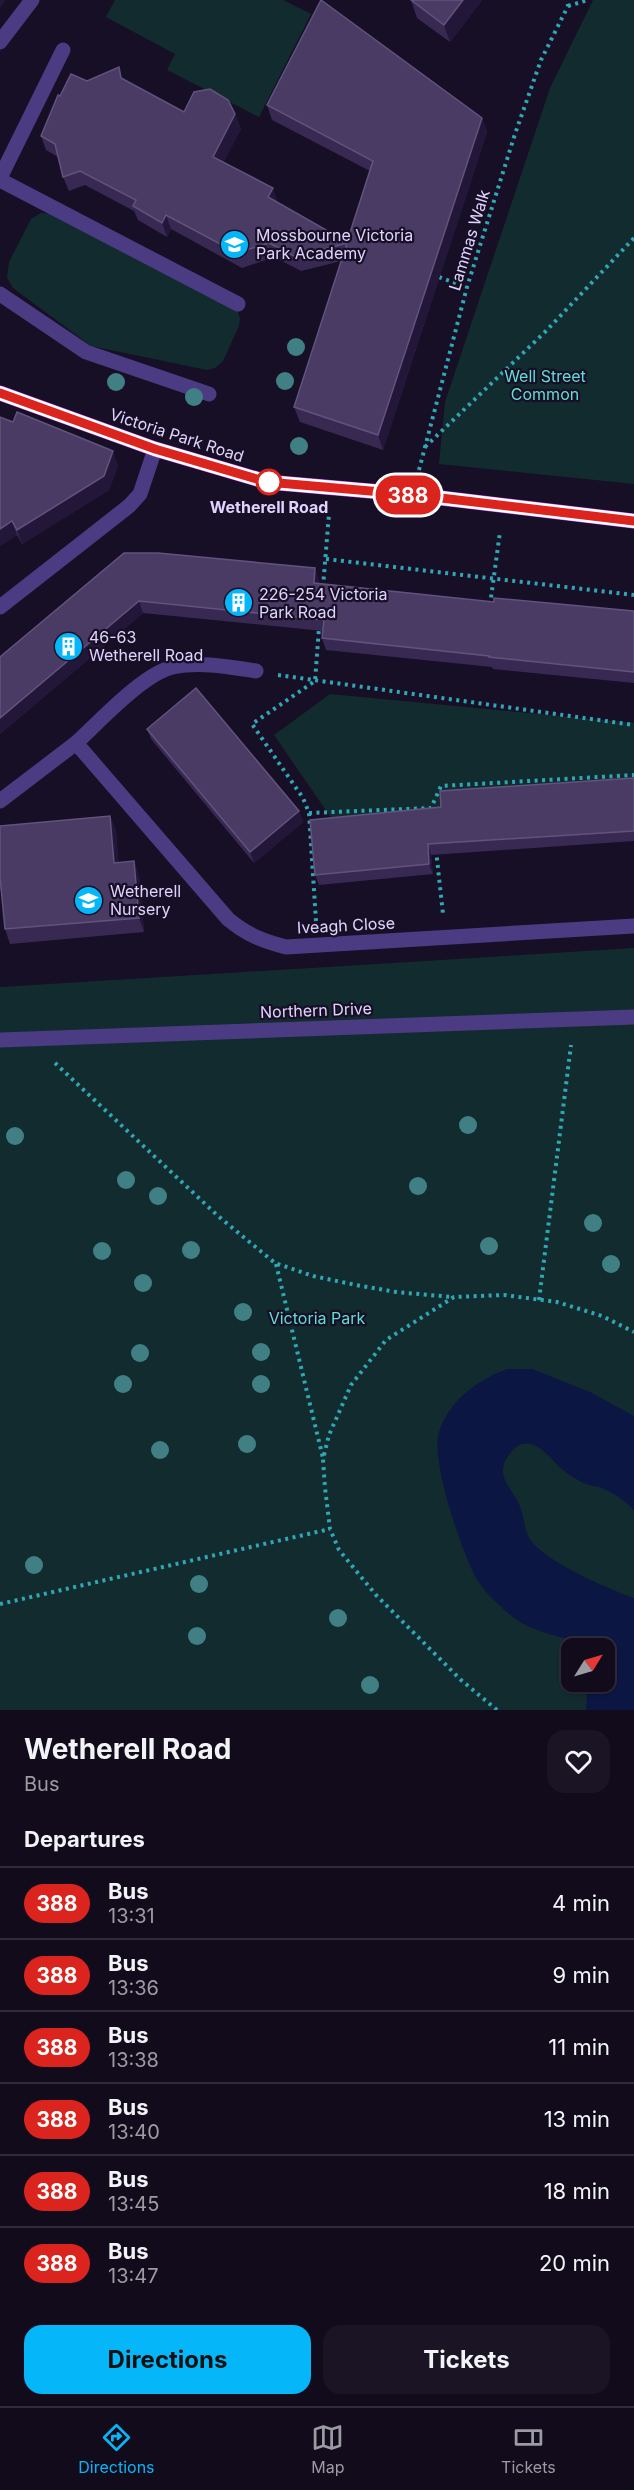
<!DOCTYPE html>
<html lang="en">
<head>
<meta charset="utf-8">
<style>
	:root { --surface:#110b1c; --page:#1a1425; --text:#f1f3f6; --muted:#9c9ba3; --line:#302b3b; --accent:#05b7f9 }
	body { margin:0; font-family:Inter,sans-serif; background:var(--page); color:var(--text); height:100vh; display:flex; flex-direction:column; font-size:22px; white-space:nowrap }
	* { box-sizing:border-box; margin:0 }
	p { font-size:20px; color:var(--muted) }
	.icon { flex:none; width:33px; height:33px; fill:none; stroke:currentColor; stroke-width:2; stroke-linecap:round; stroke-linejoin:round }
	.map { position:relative; height:1710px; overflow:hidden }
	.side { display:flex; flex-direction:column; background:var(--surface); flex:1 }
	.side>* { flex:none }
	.badge { padding:0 12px; border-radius:20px; font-size:21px; line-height:39px }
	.needle { width:39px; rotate:53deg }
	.tools { position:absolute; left:561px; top:1638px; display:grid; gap:12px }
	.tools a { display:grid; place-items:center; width:54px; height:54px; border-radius:12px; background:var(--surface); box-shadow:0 2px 4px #0004,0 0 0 2px var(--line); font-size:30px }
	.map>.badge { position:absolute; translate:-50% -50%; box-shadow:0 0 0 3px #fff }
	h2 { padding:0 24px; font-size:22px; line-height:54px }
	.round { display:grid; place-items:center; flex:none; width:63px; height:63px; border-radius:18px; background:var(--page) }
	.head { display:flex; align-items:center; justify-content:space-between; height:102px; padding:0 24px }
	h1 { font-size:28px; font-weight:700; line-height:45px }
	.cta { display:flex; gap:12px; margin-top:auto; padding:12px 24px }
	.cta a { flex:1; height:69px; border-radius:18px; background:var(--accent); color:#111; font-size:24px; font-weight:700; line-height:69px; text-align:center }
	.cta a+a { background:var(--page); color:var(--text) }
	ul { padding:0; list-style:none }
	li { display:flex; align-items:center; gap:18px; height:72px; padding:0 24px; border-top:2px solid var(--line) }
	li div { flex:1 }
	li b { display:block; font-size:22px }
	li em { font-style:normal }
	li .badge { min-width:66px; font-weight:700; text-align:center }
	.tab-bar { display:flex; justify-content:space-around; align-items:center; height:84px; border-top:2px solid var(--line); background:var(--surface); font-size:16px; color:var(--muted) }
	.tab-bar a { display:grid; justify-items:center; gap:3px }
	.tab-bar .selected { color:var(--accent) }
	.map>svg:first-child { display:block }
</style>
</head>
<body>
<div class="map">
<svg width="634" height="1710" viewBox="0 0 634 1710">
	<rect width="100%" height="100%" fill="#170f25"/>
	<!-- green -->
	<g fill="#122b2f" fill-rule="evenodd">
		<path d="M115,0H283L311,14L259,117L167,70L175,54L106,17Z"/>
		<path d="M593,0H634V484L439,464L445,402L550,88Z"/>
		<path d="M41,213L54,214L237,309L240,318L239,326L223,361L215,368L207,370L91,346L13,288L7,278L9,262L31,219Z"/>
		<path d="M330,694L634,723V789L437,819L334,822L274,735Z"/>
		<path d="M634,948V1710H0V987ZM572,1648H604V1682H572Z"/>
	</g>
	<!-- water -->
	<path fill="#0b1642" d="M507,1369H532L590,1392L634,1416V1510C625,1501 616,1494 604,1489C599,1486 592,1486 586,1484C581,1482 575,1478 570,1475C556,1467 547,1449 531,1444C523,1442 517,1445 511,1452C491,1476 514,1488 521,1509C525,1522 524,1532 533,1543C553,1565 606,1588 634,1598V1710H586L588,1682H604V1648H578C567,1636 552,1636 537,1630C523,1625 510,1616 499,1605C491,1598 484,1590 478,1581C463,1557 430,1459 439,1432C449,1401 477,1380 507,1369Z"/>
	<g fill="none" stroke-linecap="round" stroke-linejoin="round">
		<!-- path -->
		<g stroke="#31a6b5" stroke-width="4" stroke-dasharray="3 4.5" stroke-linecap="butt">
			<path d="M568,6L588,0"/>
			<path d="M439,277L467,287"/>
			<path d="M425,447L546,331L634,238"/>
			<path d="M419,470L467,287L515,134L541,60L568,6L567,0"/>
			<path d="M326,559L634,595"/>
			<path d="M323,587L329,514"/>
			<path d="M490,605L500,532"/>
			<path d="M278,675L634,725"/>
			<path d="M309,813L431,808L441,786L634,775"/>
			<path d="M436,850L443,914"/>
			<path d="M316,921L309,813L303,798L252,724L315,681L319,628"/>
			<path d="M55,1063L218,1216L275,1263L313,1276L356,1285L396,1292L452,1297"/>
			<path d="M276,1264L323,1458"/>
			<path d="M539,1300L571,1045"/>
			<path d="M0,1604L330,1529"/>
			<path d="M497,1710L461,1680L376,1595L339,1550L330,1529L325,1488L323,1459L329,1435L351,1385L386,1340L454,1297L504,1295L557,1302L602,1316L634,1332"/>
		</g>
		<!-- service -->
		<g stroke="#4a3b83" stroke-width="15">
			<path d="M0,42L32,0"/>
			<path d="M0,178L63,50"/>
			<path d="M0,180L238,304"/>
			<path d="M0,294L86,352L209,394"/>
		</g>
		<!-- pedestrian -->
		<path stroke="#4a3b83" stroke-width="15" d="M0,1040L634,1017"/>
		<!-- minor -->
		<g stroke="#4a3b83" stroke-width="15">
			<path d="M0,607L129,506L140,494L155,449"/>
			<path d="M76,743C99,722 144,673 173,667C200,661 230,667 256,671"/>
			<path d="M0,801L76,743L228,919C247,935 263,941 286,947L634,926"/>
		</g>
		<!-- primary -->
		<path stroke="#dc5dfc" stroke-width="15" d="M0,393L155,449L267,482L416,495L634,521"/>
	</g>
	<!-- trees -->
	<g fill="#408085">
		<circle cx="296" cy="347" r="9"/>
		<circle cx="285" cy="381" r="9"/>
		<circle cx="116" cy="382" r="9"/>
		<circle cx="194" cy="397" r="9"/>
		<circle cx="299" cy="446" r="9"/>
		<circle cx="468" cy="1125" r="9"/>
		<circle cx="15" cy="1136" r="9"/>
		<circle cx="126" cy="1180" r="9"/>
		<circle cx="418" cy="1186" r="9"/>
		<circle cx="158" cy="1196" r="9"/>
		<circle cx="593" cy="1223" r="9"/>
		<circle cx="489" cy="1246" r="9"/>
		<circle cx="191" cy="1250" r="9"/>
		<circle cx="102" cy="1251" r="9"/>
		<circle cx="611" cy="1264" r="9"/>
		<circle cx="143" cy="1283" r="9"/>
		<circle cx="243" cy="1312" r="9"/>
		<circle cx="261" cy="1352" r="9"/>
		<circle cx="140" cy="1353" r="9"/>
		<circle cx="123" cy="1384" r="9"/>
		<circle cx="261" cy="1384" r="9"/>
		<circle cx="247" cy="1444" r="9"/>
		<circle cx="160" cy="1450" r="9"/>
		<circle cx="34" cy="1565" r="9"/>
		<circle cx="199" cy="1584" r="9"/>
		<circle cx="338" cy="1618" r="9"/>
		<circle cx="197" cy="1636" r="9"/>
		<circle cx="370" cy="1685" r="9"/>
	</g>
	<!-- wall -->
	<g fill="#382953">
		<path d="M411,0H482L450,42L417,18Z"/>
		<path d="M123,79L184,112L235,114L241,129L223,162L278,203L347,242L370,171L272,120L267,105L482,118L487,132L383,450L300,422L294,407L341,261L301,271L274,257L242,268L171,229L167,237L138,220L134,211L85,185L69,191L63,177L58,157L46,150L41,136L60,96L87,81Z"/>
		<path d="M0,417L118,465L109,490L22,544L17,535L0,546Z"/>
		<path d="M124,553L319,580V583L494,602L634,611V683L493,669L492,667L326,650L322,638L323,631L143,613L0,734V657Z"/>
		<path d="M147,729L299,811L303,822L254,863L151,739Z"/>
		<path d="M634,778V841L431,855L433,874L319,885L315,875L441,807Z"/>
		<path d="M110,816L116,831L118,862L139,875L144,932L10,944L5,929L1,890H0V826Z"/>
	</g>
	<!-- shaded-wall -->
	<g fill="#231739">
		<path d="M0,0H6L0,8Z"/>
		<path d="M463,0H482L450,42L444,25Z"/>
		<path d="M235,114L241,129L219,172L213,157Z"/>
		<path d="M482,118L487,132L383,450L378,435Z"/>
		<path d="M273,188L278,203L268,197Z"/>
		<path d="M166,215L171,229L167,237L162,223Z"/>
		<path d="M113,451L118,465L109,490L22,544L17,530Z"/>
		<path d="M12,521L17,535L0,546V529Z"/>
		<path d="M315,568L319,580L318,595L314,583Z"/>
		<path d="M139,601L143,613L0,734V718Z"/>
		<path d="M299,811L303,822L254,863L250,852Z"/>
		<path d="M110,816L116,831L120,877L114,863Z"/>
		<path d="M428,844L431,855L433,874L429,864Z"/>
		<path d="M134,861L139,875L144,932L139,918Z"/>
	</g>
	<!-- building -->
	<g fill="#4a3b65" stroke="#61537d" stroke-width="1.5">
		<path d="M321,0L482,118L378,435L294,407L347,243L296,257L269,243L237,253L166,215L162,223L133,206L136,200L80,171L63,177L55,144L41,136L58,95L60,96L71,74L87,81L119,67L121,78L184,112L194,92L210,89L228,100L235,114L213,157L273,188L268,197L347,242L373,161L267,105Z"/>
		<path d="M411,0H463L444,25Z"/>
		<path d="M17,412L113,451L104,476L17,530L12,521L0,529V417L13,422Z"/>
		<path d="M124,553H158L315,568L314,583L494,602V598L634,611V672L489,657V656L322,638L324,620L139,601L0,718V657Z"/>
		<path d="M196,688L299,811L250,852L147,729Z"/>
		<path d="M634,778V831L428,844L429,864L315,875L310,820L441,807L440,791Z"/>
		<path d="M110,816L114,863L134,861L139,918L5,929L0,877V826Z"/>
	</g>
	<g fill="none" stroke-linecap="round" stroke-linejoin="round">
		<defs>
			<path id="line" d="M0,393L155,449L267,482L416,495L634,521"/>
		</defs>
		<!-- line casing -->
		<use href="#line" stroke="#fff" stroke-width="14"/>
		<!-- line -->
		<use href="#line" stroke="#dc241f" stroke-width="9"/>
	</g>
	<!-- icons -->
	<defs>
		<symbol id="school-disc" viewBox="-11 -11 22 22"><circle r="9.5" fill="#05b7f9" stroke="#170f25"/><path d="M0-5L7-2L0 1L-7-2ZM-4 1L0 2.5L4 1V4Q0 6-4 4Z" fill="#fff"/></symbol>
		<symbol id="building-disc" viewBox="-11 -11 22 22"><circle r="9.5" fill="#05b7f9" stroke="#170f25"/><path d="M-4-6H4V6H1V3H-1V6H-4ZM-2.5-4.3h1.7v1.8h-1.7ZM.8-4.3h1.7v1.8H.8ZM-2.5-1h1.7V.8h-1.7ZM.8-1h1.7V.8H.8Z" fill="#fff"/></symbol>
	</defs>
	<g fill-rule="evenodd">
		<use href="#school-disc" x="218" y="228" width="33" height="33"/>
		<use href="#building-disc" x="222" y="586" width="33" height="33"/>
		<use href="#building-disc" x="52" y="630" width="33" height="33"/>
		<use href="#school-disc" x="72" y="884" width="33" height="33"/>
	</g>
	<!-- markers -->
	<circle fill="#fff" stroke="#dc241f" stroke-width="3" cx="269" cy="482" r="12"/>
	<g text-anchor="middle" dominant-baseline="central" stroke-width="4.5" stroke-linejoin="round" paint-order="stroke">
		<!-- poi labels -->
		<g font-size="16" fill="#e0d4fe" stroke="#170f25" text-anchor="start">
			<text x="256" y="235">Mossbourne Victoria<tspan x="256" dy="18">Park Academy</tspan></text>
			<text x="259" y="594">226-254 Victoria<tspan x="259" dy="18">Park Road</tspan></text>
			<text x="89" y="637">46-63<tspan x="89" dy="18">Wetherell Road</tspan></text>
			<text x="110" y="891">Wetherell<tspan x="110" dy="18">Nursery</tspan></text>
		</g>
		<!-- street labels -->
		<g font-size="16" fill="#e0d4fe" stroke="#170f25">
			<text transform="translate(469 240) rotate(-73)">Lammas Walk</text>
			<text transform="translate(177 435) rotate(18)">Victoria Park Road</text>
			<text transform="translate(346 925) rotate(-3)">Iveagh Close</text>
			<text transform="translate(316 1010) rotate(-2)">Northern Drive</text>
		</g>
		<!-- park labels -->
		<g font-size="16" fill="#61ddd3" stroke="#170f25">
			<text x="545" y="376">Well Street<tspan x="545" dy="18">Common</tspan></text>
			<text x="317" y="1318">Victoria Park</text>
		</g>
		<!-- stop labels -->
		<g font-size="16" font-weight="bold" fill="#e0d4fe" stroke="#170f25">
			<text x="269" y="507">Wetherell Road</text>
		</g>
	</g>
</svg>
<div class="tools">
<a><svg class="needle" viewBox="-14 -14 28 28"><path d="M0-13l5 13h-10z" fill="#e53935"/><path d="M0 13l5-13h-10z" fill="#9c9ba3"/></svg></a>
</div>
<b class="badge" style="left:408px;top:495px;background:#dc241f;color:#fff">388</b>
</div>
<section class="side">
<div class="head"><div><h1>Wetherell Road</h1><p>Bus</p></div><a class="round"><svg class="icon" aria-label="heart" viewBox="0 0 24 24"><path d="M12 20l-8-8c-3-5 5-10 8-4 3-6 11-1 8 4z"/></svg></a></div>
<h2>Departures</h2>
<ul>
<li><span class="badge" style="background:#dc241f;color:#fff">388</span><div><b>Bus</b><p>13:31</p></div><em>4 min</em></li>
<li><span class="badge" style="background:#dc241f;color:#fff">388</span><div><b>Bus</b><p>13:36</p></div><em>9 min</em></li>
<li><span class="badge" style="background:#dc241f;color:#fff">388</span><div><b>Bus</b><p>13:38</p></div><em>11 min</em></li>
<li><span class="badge" style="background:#dc241f;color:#fff">388</span><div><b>Bus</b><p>13:40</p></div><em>13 min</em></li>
<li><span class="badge" style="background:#dc241f;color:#fff">388</span><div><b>Bus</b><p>13:45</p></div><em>18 min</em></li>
<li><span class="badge" style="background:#dc241f;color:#fff">388</span><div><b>Bus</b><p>13:47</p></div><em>20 min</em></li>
</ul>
<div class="cta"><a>Directions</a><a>Tickets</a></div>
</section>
<nav class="tab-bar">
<a class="selected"><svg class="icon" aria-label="directions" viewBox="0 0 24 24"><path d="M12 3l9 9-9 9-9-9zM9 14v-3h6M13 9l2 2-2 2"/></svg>Directions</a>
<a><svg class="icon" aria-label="map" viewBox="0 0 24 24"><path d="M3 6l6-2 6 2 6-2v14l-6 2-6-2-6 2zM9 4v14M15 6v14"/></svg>Map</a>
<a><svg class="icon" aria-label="tickets" viewBox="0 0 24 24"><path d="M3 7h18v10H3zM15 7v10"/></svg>Tickets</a>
</nav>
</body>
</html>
